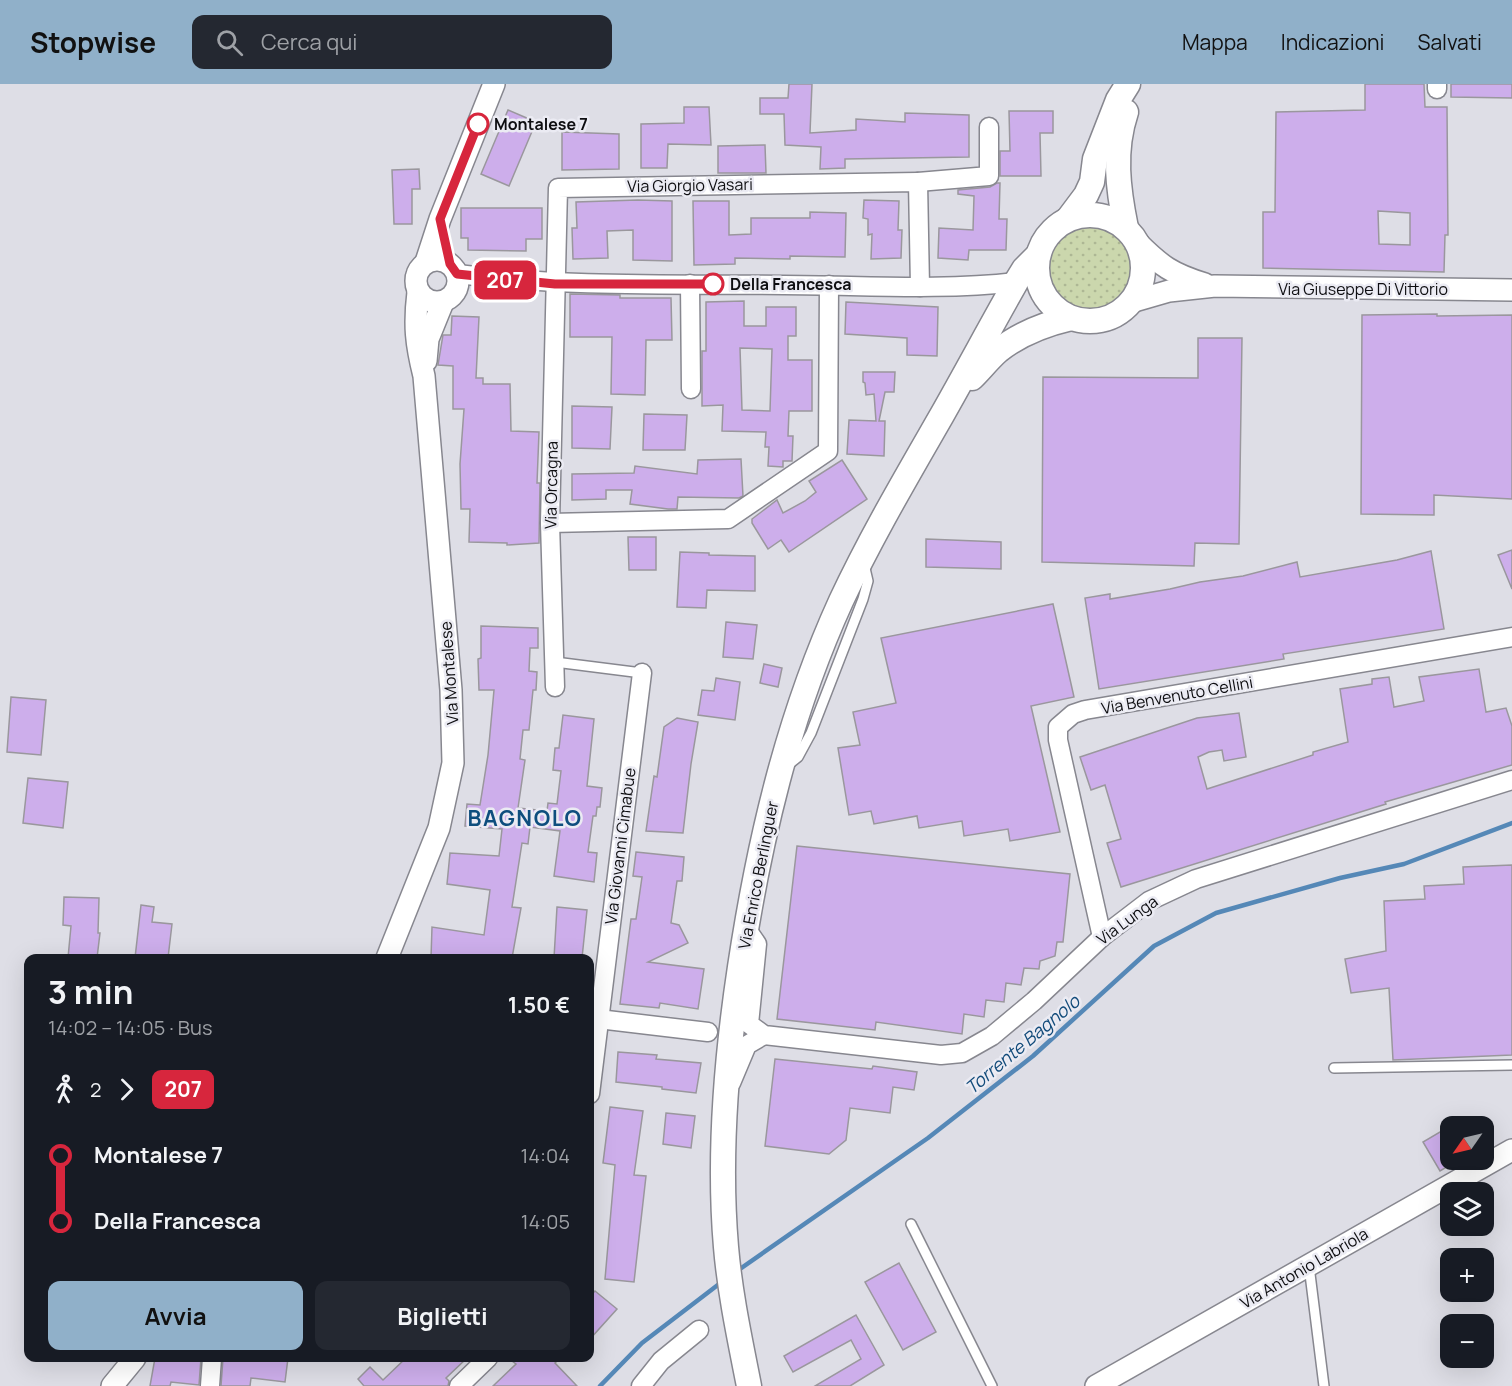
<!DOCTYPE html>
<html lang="it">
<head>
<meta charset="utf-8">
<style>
	:root { --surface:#171b24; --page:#242831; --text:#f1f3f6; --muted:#9ea1a6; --accent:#90b0c9 }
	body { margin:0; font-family:Manrope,sans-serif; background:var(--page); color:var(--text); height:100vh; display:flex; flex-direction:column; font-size:22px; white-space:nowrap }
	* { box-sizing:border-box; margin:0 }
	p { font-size:20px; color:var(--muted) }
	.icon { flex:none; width:33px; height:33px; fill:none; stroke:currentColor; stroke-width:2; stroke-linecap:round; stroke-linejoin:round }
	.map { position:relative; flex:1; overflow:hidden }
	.drawer { position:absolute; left:24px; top:870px; width:570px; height:408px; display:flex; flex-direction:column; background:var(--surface); border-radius:12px; box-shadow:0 6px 24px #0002 }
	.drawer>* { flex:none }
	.badge { padding:0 12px; border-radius:9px; font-size:21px; line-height:39px }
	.needle { width:39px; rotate:236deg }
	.tools { position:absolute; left:1440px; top:1032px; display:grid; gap:12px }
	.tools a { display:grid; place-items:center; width:54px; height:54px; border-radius:12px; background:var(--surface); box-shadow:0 6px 24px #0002; font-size:30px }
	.map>.badge { position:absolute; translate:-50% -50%; box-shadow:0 0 0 3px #fff }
	.legs { display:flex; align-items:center; gap:9px; height:66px; padding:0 24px; font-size:20px }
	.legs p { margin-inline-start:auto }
	.headline { display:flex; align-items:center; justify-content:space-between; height:102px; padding:0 24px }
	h1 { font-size:33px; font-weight:700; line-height:45px }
	.primary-button { display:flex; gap:12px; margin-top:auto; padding:12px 24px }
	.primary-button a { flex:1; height:69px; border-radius:12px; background:var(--accent); color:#111; font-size:24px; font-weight:700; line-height:69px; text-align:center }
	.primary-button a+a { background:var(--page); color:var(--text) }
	ul { padding:0 24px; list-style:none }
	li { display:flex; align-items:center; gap:21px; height:66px; font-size:22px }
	li i { display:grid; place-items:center; width:9px; height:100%; margin:0 8px; background:currentColor }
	li i::after { content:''; width:15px; height:15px; margin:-8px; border:4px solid; border-radius:50%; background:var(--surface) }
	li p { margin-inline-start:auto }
	li:first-child i { background:linear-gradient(#0000 50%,currentColor 0) }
	li:last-child i { background:linear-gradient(currentColor 50%,#0000 0) }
	header { display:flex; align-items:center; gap:36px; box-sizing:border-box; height:84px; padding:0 30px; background:var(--accent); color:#111 }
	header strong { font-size:28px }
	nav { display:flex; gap:33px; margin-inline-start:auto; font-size:21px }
	.search { width:420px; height:54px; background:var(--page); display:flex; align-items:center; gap:15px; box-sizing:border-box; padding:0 21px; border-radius:12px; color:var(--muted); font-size:22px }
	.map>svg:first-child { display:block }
</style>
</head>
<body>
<header>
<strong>Stopwise</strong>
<div class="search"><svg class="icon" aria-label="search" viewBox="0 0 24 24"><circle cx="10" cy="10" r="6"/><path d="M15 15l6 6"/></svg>Cerca qui</div>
<nav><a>Mappa</a><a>Indicazioni</a><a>Salvati</a></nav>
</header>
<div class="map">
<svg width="1512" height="1302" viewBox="0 0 1512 1302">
	<defs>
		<pattern id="green-dots" width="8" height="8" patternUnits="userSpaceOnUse" patternTransform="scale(1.5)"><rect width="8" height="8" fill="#cbd7ad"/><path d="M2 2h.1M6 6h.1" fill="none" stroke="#adb794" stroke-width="1.8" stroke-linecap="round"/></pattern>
	</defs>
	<rect width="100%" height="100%" fill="#dedee6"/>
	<!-- green -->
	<circle fill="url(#green-dots)" cx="1090" cy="184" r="48"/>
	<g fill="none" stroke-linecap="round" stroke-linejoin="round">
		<!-- stream -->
		<g stroke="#5588b7" stroke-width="4.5">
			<path d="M737,1187L928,1054L1033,972L1154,862L1216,829L1340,794L1404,780L1512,739"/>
			<path d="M600,1302L642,1259L723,1197"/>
		</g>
	</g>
	<!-- building -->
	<g fill="#cdaeeb" stroke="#9a979d" stroke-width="1.5" fill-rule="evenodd">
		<path d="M789,0H812L810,49L856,46V35L905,38V29L969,31V73L845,75V84L820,85L821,63L785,61L784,30H760V14H788Z"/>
		<path d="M1365,0H1424L1425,23H1447L1448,151H1445L1444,188L1263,184V128H1275L1276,28L1365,26ZM1378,127L1410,129V161L1379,160Z"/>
		<path d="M1451,0H1512V14L1451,13Z"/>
		<path d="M684,23H709L711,61L668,60L667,84H641V40L684,39Z"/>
		<path d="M508,26L536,38L509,102L481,90Z"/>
		<path d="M1009,27H1053V49H1040L1041,92H1000V67H1010Z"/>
		<path d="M562,48L619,50V85L562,86Z"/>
		<path d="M765,61L766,89H718V62Z"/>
		<path d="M419,85L420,105H412V140H394L392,86Z"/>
		<path d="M997,99H1000L999,135H1007L1006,166H969L968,176L938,174L939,144L973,146L974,112L958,110V106L990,103Z"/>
		<path d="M638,116L672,117V177L633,176V146L607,147L608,174L573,175L572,144H577L576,118Z"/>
		<path d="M864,116L899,117L898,146H902L901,174L871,175L872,150L868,151V135L863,134Z"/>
		<path d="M693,117H729V151L751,150V134H810V128L846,129L845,173L790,172V175L735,174V180L694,181Z"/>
		<path d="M461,124H542V155H526V167L468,166V154H461Z"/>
		<path d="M570,210L620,211V214H671L672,256H646L645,311L611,310L612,253H570Z"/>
		<path d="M744,217V242H766V223H796V252H788V276H812V327H789L788,352H793L792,377H783V383L768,382L769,363H765L766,348L722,347L723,321L702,322V267H706V218ZM740,264L772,265L770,327L742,326Z"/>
		<path d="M846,218L938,223L937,272L907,271V254L845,250Z"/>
		<path d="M1437,230V232L1512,231V415L1434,411V431L1361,430L1362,231Z"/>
		<path d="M452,232L479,233L476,294H483V300H510L511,347L539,348L537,399H540L539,459L507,461V459L469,458L470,425H461L460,380L464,325H453V282L438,281L443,251H451Z"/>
		<path d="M1198,254H1242L1239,460L1195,459L1194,482L1042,478L1043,293L1198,294Z"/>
		<path d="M863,288H895L894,308H885L879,337H885L884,372L847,370L849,336L876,337L874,310L866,311L865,299L863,298Z"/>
		<path d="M572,322L612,323L610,365L572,364Z"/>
		<path d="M644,330L687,331L685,366H643Z"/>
		<path d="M741,375L743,412L739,414L678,413L677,425H668L630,420L632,406H606V415L572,416V390L634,389L635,382L697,390L698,376Z"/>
		<path d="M842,376L867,415L789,468L781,456L768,465L752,439V435L777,416L783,429L805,417L816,408L809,397Z"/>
		<path d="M628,453H656V486H629Z"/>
		<path d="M926,455L1001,458V485L926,483Z"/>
		<path d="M1512,466V505L1498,471Z"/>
		<path d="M1431,467L1444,545L1283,570L1284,575L1099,605L1085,514L1110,510V515L1170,505L1200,498L1243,492L1297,478L1300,493L1397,476Z"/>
		<path d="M680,468L709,469V471L755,472V507L707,506L706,524L677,523Z"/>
		<path d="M1053,520L1074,613L1031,622L1060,748L1010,757L1008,745L964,752L962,737L919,744L917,732L874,740L871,727L849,731L838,664L860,661L853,628L896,619L881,554Z"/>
		<path d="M726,538L757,541L753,575L723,573Z"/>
		<path d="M481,542L538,544V564H530L529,587L537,588L536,606H533L529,646H523L520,675L525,676L518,724L547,727L548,719L557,720L561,687L553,686L555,664H559L563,631L594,635L587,702L602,704L600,723H597L596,732H593L588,768L597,769L594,798L554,792L560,747L530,743L528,760L522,759L512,823L521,824L512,874H431L432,843L484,851L490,806L447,800L450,769L499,772L502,745L465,742L467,720L480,721L488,671L494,606H479L478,575L481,574Z"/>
		<path d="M764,580L782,584L778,603L760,599Z"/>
		<path d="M1479,585L1486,628L1506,624L1512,642V681L1385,718L1386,720L1121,803L1107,759L1121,755L1105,701L1091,706L1080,673L1197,634L1239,629L1246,673L1224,677L1222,666L1209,668L1198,673L1207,705L1313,671V668L1348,658L1340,605L1372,600V595L1389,593L1394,623L1424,617L1419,593Z"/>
		<path d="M716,594L740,598L735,636L698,631L702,606L714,607Z"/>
		<path d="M11,613L46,616L41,671L7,668Z"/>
		<path d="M677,634L698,638L691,680L683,749L646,747L654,692L657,693L664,643Z"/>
		<path d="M28,694L68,698L63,744L23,739Z"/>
		<path d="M797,762L1070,790L1063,858H1057L1055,872L1040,877L1039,885L1024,884L1021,901L1006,899L1004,918L986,916L984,933L964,930L962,950L876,938L875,946L777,935Z"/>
		<path d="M636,768L684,773L682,797H677L671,839L679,841L688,859L648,878L704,885L698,925L660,919L659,924L620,920L631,835H636L642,793L633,792Z"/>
		<path d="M1512,781V971L1393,976L1389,904L1351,909L1345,875L1386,867L1384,817L1425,815L1424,802L1464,800L1463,783Z"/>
		<path d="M64,813L99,814L98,849H100L97,874H68L71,842L63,841Z"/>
		<path d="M141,821L154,823L152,838L172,840L168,874H135Z"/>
		<path d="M557,823L587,826L582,874H554Z"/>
		<path d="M618,968L657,971L656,975L701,979L696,1009L662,1005V1003L616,998Z"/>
		<path d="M775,975L872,985L873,982L917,988L914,1006L893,1003L890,1029L850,1024L846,1056L829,1070L765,1062Z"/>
		<path d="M610,1023L643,1027L634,1091L646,1092L634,1198L605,1195L615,1081L603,1079Z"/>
		<path d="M666,1029L695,1032L691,1064L663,1060Z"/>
		<path d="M1450,1042V1081L1440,1087L1423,1058Z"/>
		<path d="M899,1179L936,1248L903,1266L865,1198Z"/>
		<path d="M595,1207L617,1225L590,1255V1212Z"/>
		<path d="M856,1231L884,1281L850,1302H815L861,1275L851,1256L793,1288L784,1272Z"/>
		<path d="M155,1274H201L199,1301L171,1298L170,1302H150Z"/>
		<path d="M223,1274H288L285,1298L251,1294L250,1302H221Z"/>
		<path d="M406,1274H467L446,1294L449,1297L448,1302H364L358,1295L370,1283L383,1296Z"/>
		<path d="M508,1274H560L555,1279L577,1302H493L516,1280Z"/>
	</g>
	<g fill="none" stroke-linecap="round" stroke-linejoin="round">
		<defs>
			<g id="service">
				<path d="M555,578L642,589"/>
				<path d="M788,681L798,673L811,649L863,515L868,497L864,480"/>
				<path d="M1334,984L1512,981"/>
				<path d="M911,1140L992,1302"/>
				<path d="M1309,1182L1324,1302"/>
			</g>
			<g id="minor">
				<path d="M1437,0V5"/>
				<path d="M918,98L989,92V43"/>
				<path d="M457,190C566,203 675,200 784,201C861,201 939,207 1016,198"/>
				<path d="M690,200L691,305"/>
				<path d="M550,439L728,435L828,367L829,201"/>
				<path d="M555,603L550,439L558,104L918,98L920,203"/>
				<path d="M746,844L757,860L749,940L764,951L941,971L962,969L992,952L1034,917L1102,853L1149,817L1196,795L1512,696"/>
				<path d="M1102,853L1058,656V643L1073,630L1085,626L1512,553"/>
				<path d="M590,934L708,948"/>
				<path d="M731,999L747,961L764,951"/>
				<path d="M590,1010L642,589"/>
				<path d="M210,1302L212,1274"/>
				<path d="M459,1302L488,1274"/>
				<path d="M641,1302L661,1277L699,1246"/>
			</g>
			<g id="tertiary">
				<path d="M1137,158C1161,182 1172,190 1205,200"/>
				<circle cx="437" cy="197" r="21"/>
				<path d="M426,178L440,135L494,0"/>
				<path d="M1131,218L1169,207L1215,202L1512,206"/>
				<path d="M426,277L428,255L443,218"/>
				<path d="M387,874L439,744L453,679L451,606L424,292C416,260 414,241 418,208"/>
				<path d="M112,1302L135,1274"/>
				<path d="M1096,1302L1512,1066"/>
			</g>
			<g id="secondary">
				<path d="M1126,28C1113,67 1118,105 1126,144"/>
				<circle cx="1090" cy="184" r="53"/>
				<path d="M1068,135L1086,111L1092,98L1095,75L1118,16L1128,0"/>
				<path d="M972,294C981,285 989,275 998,267C1019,250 1045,240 1071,234"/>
				<path d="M749,1302C740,1256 730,1210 726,1163C718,1070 726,976 740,883C759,757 788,633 841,517C871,453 907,392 942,331C967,287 991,242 1016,198L1024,185L1037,172"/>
			</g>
		</defs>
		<!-- service casing -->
		<use href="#service" stroke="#87878f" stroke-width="12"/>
		<!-- minor casing -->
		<use href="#minor" stroke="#87878f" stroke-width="21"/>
		<!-- tertiary casing -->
		<use href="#tertiary" stroke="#87878f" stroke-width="24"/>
		<!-- secondary casing -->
		<use href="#secondary" stroke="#87878f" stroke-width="27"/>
		<!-- service -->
		<use href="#service" stroke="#fff" stroke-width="9"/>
		<!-- minor -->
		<use href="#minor" stroke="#fff" stroke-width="18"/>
		<!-- tertiary -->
		<use href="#tertiary" stroke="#fff" stroke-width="21"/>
		<!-- secondary -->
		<use href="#secondary" stroke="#fff" stroke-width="24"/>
	</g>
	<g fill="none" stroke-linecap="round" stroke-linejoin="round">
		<defs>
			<path id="line-1" d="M478,40L440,135L450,180L457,190L555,200H713"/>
		</defs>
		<!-- line-1 casing -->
		<use href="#line-1" stroke="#fff" stroke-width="14"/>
		<!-- line-1 -->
		<use href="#line-1" stroke="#d7263d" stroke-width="9"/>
	</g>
	<!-- markers -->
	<g fill="#fff" stroke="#d7263d" stroke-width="3">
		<circle cx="478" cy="40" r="10"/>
		<circle cx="713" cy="200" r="10"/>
	</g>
	<g text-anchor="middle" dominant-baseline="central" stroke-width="5" stroke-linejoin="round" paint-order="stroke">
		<!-- stop labels -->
		<g font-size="16" font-weight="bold" fill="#0e0e11" stroke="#ebebf3" text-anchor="start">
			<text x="494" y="40">Montalese 7</text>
			<text x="730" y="200">Della Francesca</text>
		</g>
		<!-- street labels -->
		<g font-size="16" fill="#0e0e11" stroke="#ebebf3">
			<text transform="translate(690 101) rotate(-1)">Via Giorgio Vasari</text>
			<text x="1363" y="205">Via Giuseppe Di Vittorio</text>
			<text transform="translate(551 401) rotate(-89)">Via Orcagna</text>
			<text transform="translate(449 589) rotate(-94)">Via Montalese</text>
			<text transform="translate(1177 611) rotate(-10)">Via Benvenuto Cellini</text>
			<text transform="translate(620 762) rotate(-83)">Via Giovanni Cimabue</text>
			<text transform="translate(758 791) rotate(-79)">Via Enrico Berlinguer</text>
			<text transform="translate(1127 836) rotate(-36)">Via Lunga</text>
			<text transform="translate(1304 1184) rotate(-30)">Via Antonio Labriola</text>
		</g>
		<!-- water labels -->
		<g font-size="18" font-style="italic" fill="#124b7a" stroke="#ebebf3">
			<text transform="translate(1022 960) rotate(-40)">Torrente Bagnolo</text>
		</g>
		<!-- district labels -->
		<g font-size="22" font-weight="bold" letter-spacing="1.5" fill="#0e4e7e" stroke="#ebebf3">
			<text x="525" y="734">BAGNOLO</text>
		</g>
	</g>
</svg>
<div class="tools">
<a><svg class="needle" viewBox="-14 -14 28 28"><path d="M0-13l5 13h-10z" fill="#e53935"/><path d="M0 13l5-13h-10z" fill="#9ea1a6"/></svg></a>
<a><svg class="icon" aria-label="layers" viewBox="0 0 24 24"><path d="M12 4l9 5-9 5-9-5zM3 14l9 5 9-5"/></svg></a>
<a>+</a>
<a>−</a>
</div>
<b class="badge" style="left:505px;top:196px;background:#d7263d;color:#fff">207</b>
<section class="drawer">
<div class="headline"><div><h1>3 min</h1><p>14:02 – 14:05 · Bus</p></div><b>1.50 €</b></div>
<div class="legs"><svg class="icon" aria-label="walk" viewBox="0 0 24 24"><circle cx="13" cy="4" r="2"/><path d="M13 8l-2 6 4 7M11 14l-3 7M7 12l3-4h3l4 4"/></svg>2<svg class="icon" aria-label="forward" viewBox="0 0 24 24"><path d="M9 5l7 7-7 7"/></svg><b class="badge" style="background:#d7263d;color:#fff">207</b></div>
<ul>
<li><i style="color:#d7263d"></i><b>Montalese 7</b><p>14:04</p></li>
<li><i style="color:#d7263d"></i><b>Della Francesca</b><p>14:05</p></li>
</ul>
<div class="primary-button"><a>Avvia</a><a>Biglietti</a></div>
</section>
</div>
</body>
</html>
